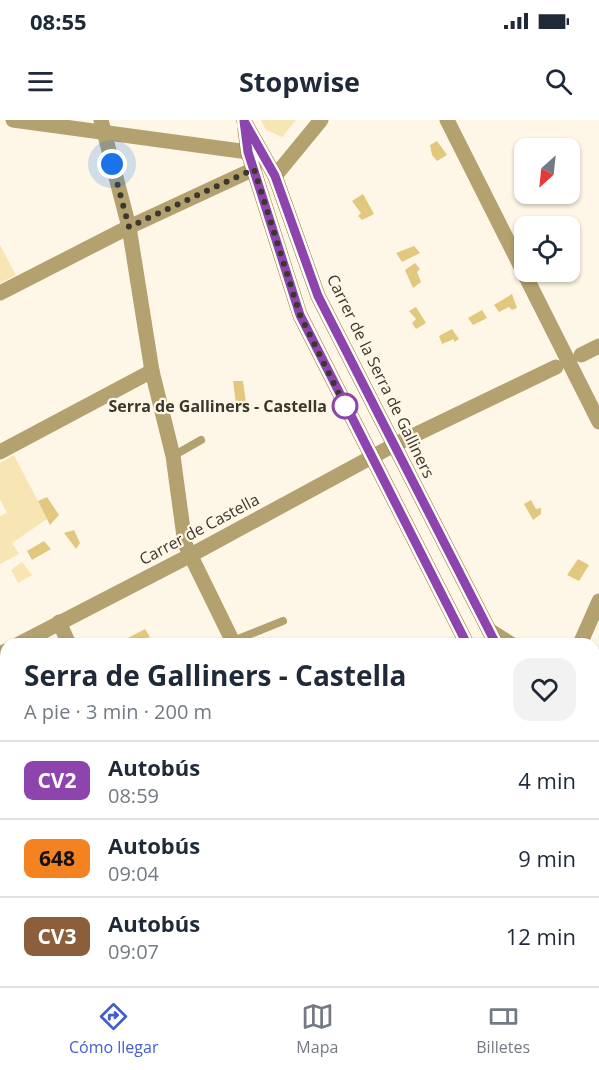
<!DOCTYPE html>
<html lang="es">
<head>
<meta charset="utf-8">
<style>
	:root { --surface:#fff; --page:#f2f2f3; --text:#1f2937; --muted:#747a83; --line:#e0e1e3; --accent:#435dd0 }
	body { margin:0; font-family:"Open Sans",sans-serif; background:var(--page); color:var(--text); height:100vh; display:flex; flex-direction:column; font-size:22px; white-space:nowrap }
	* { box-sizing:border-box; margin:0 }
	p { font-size:20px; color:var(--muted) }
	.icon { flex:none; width:33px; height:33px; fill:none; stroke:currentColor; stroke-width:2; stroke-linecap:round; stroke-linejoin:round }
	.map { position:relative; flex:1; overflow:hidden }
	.sheet { position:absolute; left:0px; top:518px; width:600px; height:350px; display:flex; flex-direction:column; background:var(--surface); border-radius:18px 18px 0 0; box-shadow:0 2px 4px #0004 }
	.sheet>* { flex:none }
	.badge { padding:0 12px; border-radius:9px; font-size:21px; line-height:39px }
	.needle { width:39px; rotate:207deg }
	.fabs { position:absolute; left:514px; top:18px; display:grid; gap:12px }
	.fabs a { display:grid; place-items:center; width:66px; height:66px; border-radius:12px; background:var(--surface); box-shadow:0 2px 4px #0004; font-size:30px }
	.you { position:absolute; width:30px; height:30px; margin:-15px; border:4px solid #fff; border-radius:50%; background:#1a73e8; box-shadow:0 0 0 9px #1a73e833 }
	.map>.badge { position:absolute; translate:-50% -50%; box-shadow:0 0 0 3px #fff }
	.round { display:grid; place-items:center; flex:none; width:63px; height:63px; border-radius:18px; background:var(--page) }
	.headline { display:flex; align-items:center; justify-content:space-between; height:102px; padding:0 24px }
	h1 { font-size:28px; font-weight:700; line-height:45px }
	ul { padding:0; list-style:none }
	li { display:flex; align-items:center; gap:18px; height:78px; padding:0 24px; border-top:2px solid var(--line) }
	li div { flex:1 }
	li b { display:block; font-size:22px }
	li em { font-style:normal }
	li .badge { min-width:66px; font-weight:700; text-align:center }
	.status { display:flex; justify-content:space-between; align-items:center; height:42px; padding:0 30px; background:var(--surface); direction:ltr }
	.status svg { height:16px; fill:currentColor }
	header { display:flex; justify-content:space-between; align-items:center; height:78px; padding:0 24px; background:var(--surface); font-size:27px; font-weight:700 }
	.menu { display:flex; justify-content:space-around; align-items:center; height:84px; border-top:2px solid var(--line); background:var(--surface); font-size:16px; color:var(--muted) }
	.menu a { display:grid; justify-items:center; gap:3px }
	.menu .current { color:var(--accent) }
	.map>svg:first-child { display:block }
</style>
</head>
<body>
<div class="status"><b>08:55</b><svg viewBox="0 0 49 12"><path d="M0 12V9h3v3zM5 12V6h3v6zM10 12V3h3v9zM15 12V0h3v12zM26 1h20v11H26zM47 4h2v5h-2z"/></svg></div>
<header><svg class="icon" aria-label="menu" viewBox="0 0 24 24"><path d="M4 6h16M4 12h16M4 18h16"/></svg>Stopwise<svg class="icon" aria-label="search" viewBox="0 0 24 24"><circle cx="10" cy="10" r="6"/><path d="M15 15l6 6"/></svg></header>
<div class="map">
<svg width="599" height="866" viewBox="0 0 599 866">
	<rect width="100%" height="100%" fill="#fef7e7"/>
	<!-- green -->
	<g fill="#f7e5b4">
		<path d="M261,0H296L282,17L266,10Z"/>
		<path d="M0,125L16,155L0,163Z"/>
		<path d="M14,335L47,399L12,423L19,434L0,444V396L7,393L0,379V343Z"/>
		<path d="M22,442L32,455L18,463L11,450Z"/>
		<path d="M6,638V683L0,670V642Z"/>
		<path d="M594,650L599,652V688L594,678Z"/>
	</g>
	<!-- water -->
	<g fill="#e2c77f">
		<path d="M437,21L447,35L437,41L432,35L430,25Z"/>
		<path d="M363,74L374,94L362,100L358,96L361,93L352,81Z"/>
		<path d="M414,126L420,133L402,142L396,133Z"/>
		<path d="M415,143L420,149L417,152L421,162L413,168L405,150Z"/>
		<path d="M512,174L517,188L512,190L509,187L499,192L494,185Z"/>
		<path d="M416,187L426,203L416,209L412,203L416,199L409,191Z"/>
		<path d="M482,190L487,198L473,205L468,198Z"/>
		<path d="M452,209L459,219L454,222V219L442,224L439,216Z"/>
		<path d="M233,261H243L246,283L236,284Z"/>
		<path d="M47,377L59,395L50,405L38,381Z"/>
		<path d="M531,380L536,389L541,388V394L533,400L524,384Z"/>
		<path d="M74,410L80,423L76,429L64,413Z"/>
		<path d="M44,421L51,429L32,440L27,431Z"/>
		<path d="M578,439L589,445L579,461L567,455Z"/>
		<path d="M145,509L150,517L130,523L128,518Z"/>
	</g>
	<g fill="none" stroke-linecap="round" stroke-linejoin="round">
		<!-- lane -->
		<g stroke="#b3a16f" stroke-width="8">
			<path d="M173,336L201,320"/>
			<path d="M233,521L283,501"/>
			<path d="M0,763L6,760"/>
		</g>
		<!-- street -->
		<g stroke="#b3a16f" stroke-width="15">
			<path d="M13,0L248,32"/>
			<path d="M101,0L129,107L152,251L173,336L185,424L234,524"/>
			<path d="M447,0L599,302"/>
			<path d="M275,56L321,0"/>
			<path d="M0,173L129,107L254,49"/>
			<path d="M581,235L599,226"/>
			<path d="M400,322L556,247"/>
			<path d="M0,332L152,251"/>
			<path d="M59,502L69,524"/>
			<path d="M489,510L511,524"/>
			<path d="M19,524L191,435L394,325"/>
			<path d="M580,524L599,481"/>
			<path d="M0,534L6,531"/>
			<path d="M594,560L599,563"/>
			<path d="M0,716L6,728"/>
			<path d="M70,861L72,866"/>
			<path d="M232,861L235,866"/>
			<path d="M393,861L396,866"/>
			<path d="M554,861L557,866"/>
			<path d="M259,866L265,861"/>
		</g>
		<!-- secondary -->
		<g stroke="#92761f" stroke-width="15">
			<path d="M244,1L275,56L318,176L496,524"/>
			<path d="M245,9L248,32L300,195L467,524"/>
			<path d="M594,712L599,722"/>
			<path d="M594,761L599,771"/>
		</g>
	</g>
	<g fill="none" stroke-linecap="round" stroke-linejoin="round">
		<defs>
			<path id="line" d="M467,524L300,195L248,32L244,1L275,56L318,176L496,524"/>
		</defs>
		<!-- line casing -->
		<use href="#line" stroke="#fff" stroke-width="14"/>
		<!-- line -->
		<use href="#line" stroke="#8e44ad" stroke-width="9"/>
		<!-- walk -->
		<path stroke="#3b372c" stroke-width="6" stroke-dasharray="0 10.8" d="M112,44L129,107L254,49L300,195L345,286"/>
	</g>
	<!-- markers -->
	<circle fill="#fff" stroke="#8e44ad" stroke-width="3" cx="345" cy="286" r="12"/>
	<g text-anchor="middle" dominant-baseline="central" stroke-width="4.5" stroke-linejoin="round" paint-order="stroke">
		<!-- street labels -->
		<g font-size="16" fill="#3b372c" stroke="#fef7e7">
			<text transform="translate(381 256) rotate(64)">Carrer de la Serra de Galliners</text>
			<text transform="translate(199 409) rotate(-28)">Carrer de Castella</text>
		</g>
		<!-- stop labels -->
		<g font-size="16" font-weight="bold" fill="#3b372c" stroke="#fef7e7" text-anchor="end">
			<text x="327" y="286">Serra de Galliners - Castella</text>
		</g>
	</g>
</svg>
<div class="fabs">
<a><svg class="needle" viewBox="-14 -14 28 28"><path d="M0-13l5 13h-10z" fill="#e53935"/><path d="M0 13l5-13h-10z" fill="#747a83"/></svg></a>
<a><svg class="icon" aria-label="locate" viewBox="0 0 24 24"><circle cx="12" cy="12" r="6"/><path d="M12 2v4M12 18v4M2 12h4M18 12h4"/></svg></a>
</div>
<div class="you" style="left:112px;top:44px"></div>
<section class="sheet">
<div class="headline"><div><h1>Serra de Galliners - Castella</h1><p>A pie · 3 min · 200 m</p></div><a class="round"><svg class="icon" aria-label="heart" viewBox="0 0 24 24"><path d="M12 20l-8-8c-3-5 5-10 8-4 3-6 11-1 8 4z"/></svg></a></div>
<ul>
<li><span class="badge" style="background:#8e44ad;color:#fff">CV2</span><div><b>Autobús</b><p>08:59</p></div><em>4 min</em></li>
<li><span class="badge" style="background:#f58220;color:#111">648</span><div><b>Autobús</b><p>09:04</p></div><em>9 min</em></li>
<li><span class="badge" style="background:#8b5e3c;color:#fff">CV3</span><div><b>Autobús</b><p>09:07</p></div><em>12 min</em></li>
</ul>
</section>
</div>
<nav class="menu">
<a class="current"><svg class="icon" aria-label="directions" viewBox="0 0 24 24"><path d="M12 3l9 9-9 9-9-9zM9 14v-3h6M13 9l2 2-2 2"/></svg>Cómo llegar</a>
<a><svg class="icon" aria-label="map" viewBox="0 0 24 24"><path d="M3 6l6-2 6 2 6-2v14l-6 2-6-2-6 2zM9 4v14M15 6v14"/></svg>Mapa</a>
<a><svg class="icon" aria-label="tickets" viewBox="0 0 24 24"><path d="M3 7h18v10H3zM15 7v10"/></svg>Billetes</a>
</nav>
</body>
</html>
